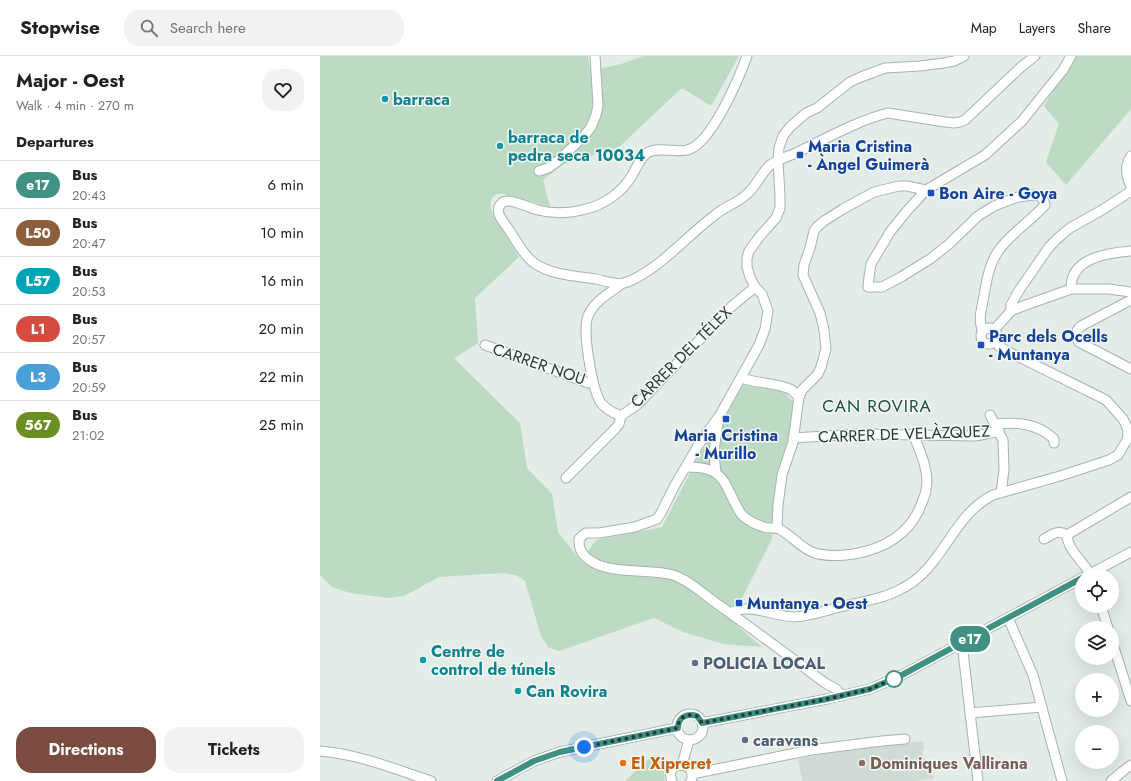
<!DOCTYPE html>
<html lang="en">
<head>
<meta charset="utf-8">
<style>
	:root { --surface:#fff; --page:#f2f2f2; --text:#202124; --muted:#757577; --line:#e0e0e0; --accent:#7a4c40 }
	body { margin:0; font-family:Jost,sans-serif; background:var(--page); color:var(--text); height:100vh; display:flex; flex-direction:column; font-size:15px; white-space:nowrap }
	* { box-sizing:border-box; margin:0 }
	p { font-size:13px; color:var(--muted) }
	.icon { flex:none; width:22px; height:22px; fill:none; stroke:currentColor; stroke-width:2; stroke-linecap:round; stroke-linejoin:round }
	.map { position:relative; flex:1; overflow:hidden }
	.sheet { display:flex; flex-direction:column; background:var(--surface); width:320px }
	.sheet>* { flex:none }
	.badge { padding:0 8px; border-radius:13px; font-size:14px; line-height:26px }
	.tools { position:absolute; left:755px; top:513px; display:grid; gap:8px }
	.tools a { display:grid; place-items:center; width:44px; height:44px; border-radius:50%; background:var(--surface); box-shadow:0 4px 16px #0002; font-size:20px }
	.you { position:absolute; width:20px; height:20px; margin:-10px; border:3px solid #fff; border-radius:50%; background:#1a73e8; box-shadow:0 0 0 6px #1a73e833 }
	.map>.badge { position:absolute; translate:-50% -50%; box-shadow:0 0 0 2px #fff }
	h2 { padding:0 16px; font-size:15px; line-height:36px }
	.round { display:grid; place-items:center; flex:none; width:42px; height:42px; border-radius:16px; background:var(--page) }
	.overview { display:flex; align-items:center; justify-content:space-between; height:68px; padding:0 16px }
	h1 { font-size:19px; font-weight:700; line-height:30px }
	.button { display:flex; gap:8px; margin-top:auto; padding:8px 16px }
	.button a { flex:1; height:46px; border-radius:16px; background:var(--accent); color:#fff; font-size:16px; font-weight:700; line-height:46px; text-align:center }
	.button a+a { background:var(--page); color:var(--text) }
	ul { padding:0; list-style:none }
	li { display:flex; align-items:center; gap:12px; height:48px; padding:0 16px; border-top:1px solid var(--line) }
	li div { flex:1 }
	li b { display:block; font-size:15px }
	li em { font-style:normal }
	li .badge { min-width:44px; font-weight:700; text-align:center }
	header { display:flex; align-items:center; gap:24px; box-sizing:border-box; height:56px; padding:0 20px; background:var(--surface); border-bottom:1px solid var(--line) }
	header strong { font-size:19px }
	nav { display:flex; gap:22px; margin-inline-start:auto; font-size:14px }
	.search { width:280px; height:36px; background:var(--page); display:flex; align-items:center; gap:10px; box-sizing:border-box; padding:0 14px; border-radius:16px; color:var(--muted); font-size:15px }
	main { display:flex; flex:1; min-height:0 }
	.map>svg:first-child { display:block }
</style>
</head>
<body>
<header>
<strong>Stopwise</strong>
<div class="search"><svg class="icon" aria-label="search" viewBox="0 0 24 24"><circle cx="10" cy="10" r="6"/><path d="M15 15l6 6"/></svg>Search here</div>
<nav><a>Map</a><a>Layers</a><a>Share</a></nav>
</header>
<main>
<section class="sheet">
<div class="overview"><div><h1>Major - Oest</h1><p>Walk · 4 min · 270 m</p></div><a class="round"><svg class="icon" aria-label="heart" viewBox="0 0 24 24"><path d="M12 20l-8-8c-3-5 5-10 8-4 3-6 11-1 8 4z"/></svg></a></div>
<h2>Departures</h2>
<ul>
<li><span class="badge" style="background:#409183;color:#fff">e17</span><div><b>Bus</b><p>20:43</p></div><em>6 min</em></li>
<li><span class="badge" style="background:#8b5e3c;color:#fff">L50</span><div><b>Bus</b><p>20:47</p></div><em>10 min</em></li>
<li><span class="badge" style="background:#00a3b4;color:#fff">L57</span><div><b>Bus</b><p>20:53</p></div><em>16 min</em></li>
<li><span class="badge" style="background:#d54b40;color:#fff">L1</span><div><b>Bus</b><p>20:57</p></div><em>20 min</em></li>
<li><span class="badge" style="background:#4a9fd8;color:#fff">L3</span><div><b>Bus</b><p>20:59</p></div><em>22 min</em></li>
<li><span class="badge" style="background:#6b8e23;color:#fff">567</span><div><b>Bus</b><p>21:02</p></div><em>25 min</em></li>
</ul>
<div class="button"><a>Directions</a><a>Tickets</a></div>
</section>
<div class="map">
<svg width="811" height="725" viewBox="0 0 811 725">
	<rect width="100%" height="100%" fill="#e3ece7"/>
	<!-- built -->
	<path fill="#d1dbd6" d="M603,685L604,694H602L603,703H605L606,711H612L613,723L594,725H482L478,703L527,693Z"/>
	<!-- green -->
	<g fill="#bddbc4">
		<path d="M0,0H268L270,14C288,12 307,7 323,0H419L391,50L362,32L299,91L244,108L223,124L230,151L184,138C172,136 168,145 172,156L199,201L155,242L158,287L134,302L200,367L207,412L232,438L238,476L261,505L276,484L342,471L381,396L423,329L464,336L475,348L474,381L461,415L452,483L411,564L442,591L404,588L363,576L334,562L239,595L228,591L221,580L205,525L196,519L183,517L119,521L84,540L69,542L30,537L12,531L0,519Z"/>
		<path d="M754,0H811V53L746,129L726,106L739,68L724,50Z"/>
		<path d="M341,699L345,712L344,723L345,725H305L332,700Z"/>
	</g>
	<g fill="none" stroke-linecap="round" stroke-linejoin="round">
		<defs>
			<g id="minor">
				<path d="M427,0C419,22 391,89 367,94C355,97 338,90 327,97C320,102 316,113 311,121C302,136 284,149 266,153C251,157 233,158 218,154C210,152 193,144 187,145C184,145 182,146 180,149C175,157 183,165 187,171C195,182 202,198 214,207C231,219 256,220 276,223C285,225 296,229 304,227C308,226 312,224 316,222C346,206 368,179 395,159C404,151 417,147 426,139C436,131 440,119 449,110C455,104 470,100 478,96C505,83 539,64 568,57L625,66L634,67L640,66L645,64L701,11L715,0"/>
				<path d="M811,100C804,111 806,119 811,131"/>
				<path d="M219,115L228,112L239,104L265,79L271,71L276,59L278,49L275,0"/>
				<path d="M303,227C290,237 274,245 268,260C262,275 272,333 281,347C286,353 293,357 301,360L318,348L411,251L435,231"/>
				<path d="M751,233C750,202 787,197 811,195"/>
				<path d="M811,244L761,270C755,275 755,280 759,286L811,313"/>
				<path d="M691,255V249L698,236L729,191L738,182L750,172L782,154L811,135"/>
				<circle cx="669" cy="280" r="8"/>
				<path d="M674,274L691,255L706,249L751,233H789L811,236"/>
				<path d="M663,275C658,265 661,255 663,245C666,229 668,211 677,197C689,178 710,166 725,149L724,145L720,140L713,139L698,141L674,150L658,160L628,189L610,203L581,221L562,231H548L549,221L551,208L570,176L586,156L606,134L665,99L702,65L743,14L751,0"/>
				<path d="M165,289L268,327L273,326"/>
				<path d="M422,322C437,328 456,326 472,334C474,336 477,339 479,341"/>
				<path d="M670,359L683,384L684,414L681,437"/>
				<path d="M675,368C697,366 717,367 734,383V387"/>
				<path d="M473,382L540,378L655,380L666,378L679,375"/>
				<path d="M366,411C373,411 379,411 387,413C406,419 407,434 416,449C418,453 420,457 423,460C429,465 437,469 444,471C449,473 455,471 459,473C471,479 479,490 492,496C505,501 520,500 534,498C562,493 586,481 599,454C601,448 605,441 606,434C610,416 600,395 593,378"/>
				<path d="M396,417C393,400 395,380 399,363"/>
				<path d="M246,422L295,373L299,368L301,360"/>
				<path d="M457,472L458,449L462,419L473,386L479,341L482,334L498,318L501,311L506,293L504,274L500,257L483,219L484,209L490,192L494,175L497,171L504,165L523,153L554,136L579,130H587L606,134"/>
				<path d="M747,479L811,441"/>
				<path d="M747,479C748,496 765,506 771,520"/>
				<path d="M724,483C732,479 738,473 747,479"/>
				<path d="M766,520L811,496"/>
				<path d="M781,550L788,572"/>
				<path d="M410,557C430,546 454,561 475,561C490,560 505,555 520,551C540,546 563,543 581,533C623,513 632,459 673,439L740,420L789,404L798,399L807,384L808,379L807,371L803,363L786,344L689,296L680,291L675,285"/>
				<path d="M688,562L713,619L742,725"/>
				<path d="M792,585L811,645"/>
				<path d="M642,587L658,725"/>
				<path d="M522,640L516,633L505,627C469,600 433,573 396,547C383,538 369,524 353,519C327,511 277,522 261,495C259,491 259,487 259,483L262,480L266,477H279L315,471L337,463L341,457L355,429L379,388L400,359L439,289L445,273L448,255L442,238L435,231L430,221L427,211V202L429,195L440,180L456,162L460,152V141L458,105L459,92L463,80L470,71L486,57L497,52L530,26L541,21L565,12L600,10L624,7L634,5L644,0"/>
				<path d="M650,657L722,651"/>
				<circle cx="370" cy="671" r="13"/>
				<path d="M382,667L507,643L550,633L580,620L762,522"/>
				<path d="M0,695C38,698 75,713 111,725"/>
				<path d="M362,709L369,684"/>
				<path d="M372,718L491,694L562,685L585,683"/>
				<path d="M177,725L214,705L240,696L264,691L357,672"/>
				<path d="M352,725C343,704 379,704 371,725"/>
				<path d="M791,725L803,715L811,709"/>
			</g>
		</defs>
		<!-- minor casing -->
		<use href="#minor" stroke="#a6b4ae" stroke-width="11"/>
		<!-- minor -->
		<use href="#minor" stroke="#fff" stroke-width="9"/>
	</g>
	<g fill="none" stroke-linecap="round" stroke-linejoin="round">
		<defs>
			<path id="line" d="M177,725L214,705L240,696L264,691L358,672C358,661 367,657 377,660L382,667L507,643L550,633L580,620L762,522"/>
		</defs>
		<!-- line casing -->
		<use href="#line" stroke="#fff" stroke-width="9"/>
		<!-- line -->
		<use href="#line" stroke="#409183" stroke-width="6"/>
		<!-- walk -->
		<path stroke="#233c35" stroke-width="4" stroke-dasharray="0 7.2" d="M264,691L358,672C358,661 367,657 377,660L382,667L507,643L550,633L574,623"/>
	</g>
	<!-- markers -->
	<g fill="#0f9aa8" stroke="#f3f8f5" stroke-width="1.5">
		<circle cx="65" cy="43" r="4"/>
		<circle cx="180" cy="90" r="4"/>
		<circle cx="103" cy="604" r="4"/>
		<circle cx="198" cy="635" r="4"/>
	</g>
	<g fill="#1a4fb4" stroke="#f3f8f5" stroke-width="1.5">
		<rect x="476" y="95" width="8" height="8" rx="2"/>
		<rect x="607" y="133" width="8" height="8" rx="2"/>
		<rect x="657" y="285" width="8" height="8" rx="2"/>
		<rect x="402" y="359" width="8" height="8" rx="2"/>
		<rect x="415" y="543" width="8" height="8" rx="2"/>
	</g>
	<g fill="#5c6f8a" stroke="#f3f8f5" stroke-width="1.5">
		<circle cx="375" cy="607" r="4"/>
		<circle cx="425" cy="684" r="4"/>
	</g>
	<circle fill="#fff" stroke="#409183" stroke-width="2" cx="574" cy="623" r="8"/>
	<circle fill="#e8710a" stroke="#f3f8f5" stroke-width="1.5" cx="303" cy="707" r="4"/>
	<circle fill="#8d6e63" stroke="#f3f8f5" stroke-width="1.5" cx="542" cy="707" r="4"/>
	<g text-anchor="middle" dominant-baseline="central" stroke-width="3" stroke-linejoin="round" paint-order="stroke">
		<!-- culture labels -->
		<g font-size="16" font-weight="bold" fill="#0d838f" stroke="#f3f8f5" text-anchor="start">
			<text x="73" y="43">barraca</text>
			<text x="188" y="81">barraca de<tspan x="188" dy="18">pedra seca 10034</tspan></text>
			<text x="111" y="595">Centre de<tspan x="111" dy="18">control de túnels</tspan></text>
			<text x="206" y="635">Can Rovira</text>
		</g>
		<!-- transit labels -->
		<g font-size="16" font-weight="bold" fill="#164399" stroke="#f3f8f5" text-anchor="start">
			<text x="488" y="90">Maria Cristina<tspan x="488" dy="18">- Àngel Guimerà</tspan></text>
			<text x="619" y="137">Bon Aire - Goya</text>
			<text x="669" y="280">Parc dels Ocells<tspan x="669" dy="18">- Muntanya</tspan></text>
			<text x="406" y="379" text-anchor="middle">Maria Cristina<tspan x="406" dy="18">- Murillo</tspan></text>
			<text x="427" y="547">Muntanya - Oest</text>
		</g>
		<!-- street labels -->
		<g font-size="16" fill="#233c35" stroke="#f3f8f5">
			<text transform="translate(361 301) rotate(-45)">CARRER DEL TÉLEX</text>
			<text transform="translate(219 308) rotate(19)">CARRER NOU</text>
			<text transform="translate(584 378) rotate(-2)">CARRER DE VELÀZQUEZ</text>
		</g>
		<!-- service labels -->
		<g font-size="16" font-weight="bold" fill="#4e5e75" stroke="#f3f8f5" text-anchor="start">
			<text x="383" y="607">POLICIA LOCAL</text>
			<text x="433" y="684">caravans</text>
		</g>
		<!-- food labels -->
		<g font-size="16" font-weight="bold" fill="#c56008" stroke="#f3f8f5" text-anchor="start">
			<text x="311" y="707">El Xipreret</text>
		</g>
		<!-- education labels -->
		<g font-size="16" font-weight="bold" fill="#785e54" stroke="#f3f8f5" text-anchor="start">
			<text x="550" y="707">Dominiques Vallirana</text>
		</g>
		<!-- neighbourhood labels -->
		<g font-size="17" letter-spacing="1" fill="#214d41" stroke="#f3f8f5">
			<text x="557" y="350">CAN ROVIRA</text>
		</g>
	</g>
</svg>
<div class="tools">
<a><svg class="icon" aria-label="locate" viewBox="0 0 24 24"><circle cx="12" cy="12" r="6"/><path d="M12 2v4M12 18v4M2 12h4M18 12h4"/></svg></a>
<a><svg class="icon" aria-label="layers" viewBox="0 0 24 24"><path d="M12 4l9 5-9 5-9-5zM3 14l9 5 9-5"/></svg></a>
<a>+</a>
<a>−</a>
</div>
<div class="you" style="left:264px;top:691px"></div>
<b class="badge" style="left:650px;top:583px;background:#409183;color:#fff">e17</b>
</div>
</main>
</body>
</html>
